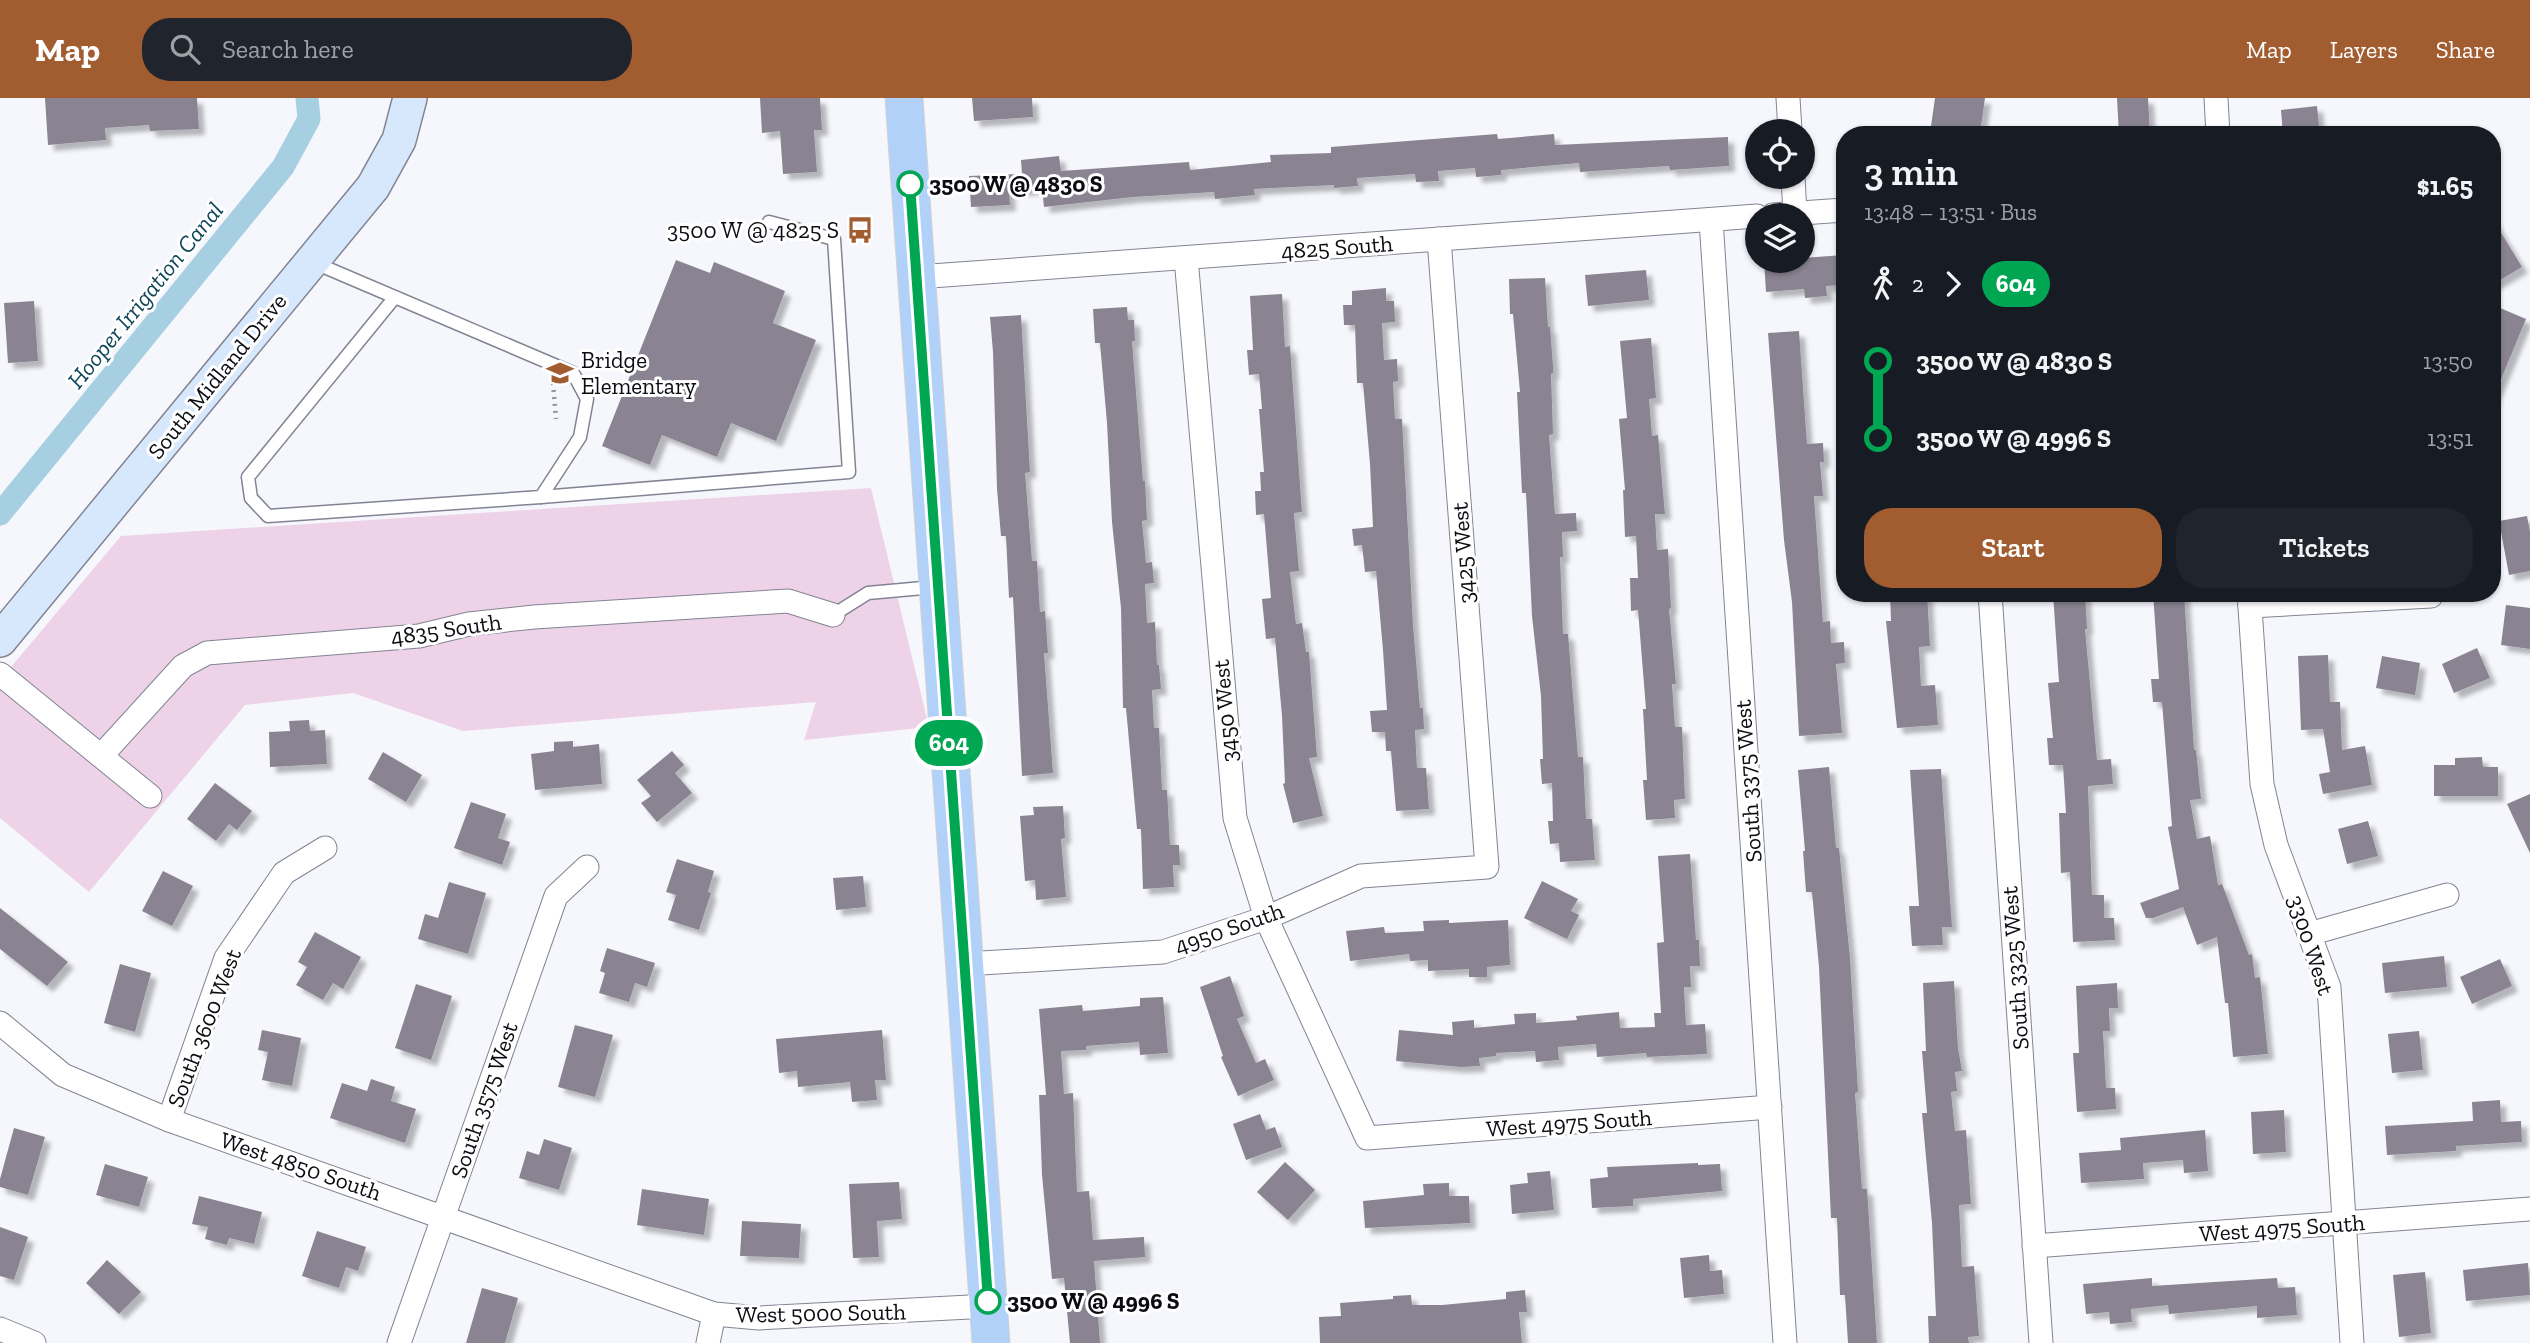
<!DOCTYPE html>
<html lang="en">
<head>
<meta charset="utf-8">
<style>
	:root { --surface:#171b24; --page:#20242c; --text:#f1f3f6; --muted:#9ea1a6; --accent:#a15c2f }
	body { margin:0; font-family:"Zilla Slab",serif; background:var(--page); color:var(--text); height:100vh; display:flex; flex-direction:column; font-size:26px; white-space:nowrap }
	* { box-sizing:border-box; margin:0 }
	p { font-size:23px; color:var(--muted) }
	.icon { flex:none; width:38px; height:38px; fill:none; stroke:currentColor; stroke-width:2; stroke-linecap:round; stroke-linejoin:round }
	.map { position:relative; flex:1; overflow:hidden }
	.details { position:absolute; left:1836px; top:28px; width:665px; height:476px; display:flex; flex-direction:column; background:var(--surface); border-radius:28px; box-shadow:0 2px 5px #0004 }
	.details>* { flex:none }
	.badge { padding:0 14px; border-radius:23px; font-size:24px; line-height:46px }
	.buttons { position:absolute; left:1745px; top:21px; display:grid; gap:14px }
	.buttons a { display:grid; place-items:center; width:70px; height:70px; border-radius:50%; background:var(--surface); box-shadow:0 2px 5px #0004; font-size:35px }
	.map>.badge { position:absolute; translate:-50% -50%; box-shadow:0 0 0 4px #fff }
	.legs { display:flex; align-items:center; gap:10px; height:77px; padding:0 28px; font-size:23px }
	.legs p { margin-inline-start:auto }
	.overview { display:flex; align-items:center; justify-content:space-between; height:119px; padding:0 28px }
	h1 { font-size:38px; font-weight:600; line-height:52px }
	.cta { display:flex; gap:14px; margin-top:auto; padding:14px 28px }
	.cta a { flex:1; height:80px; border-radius:28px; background:var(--accent); color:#fff; font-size:28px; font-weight:600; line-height:80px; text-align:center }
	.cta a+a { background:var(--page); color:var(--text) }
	ul { padding:0 28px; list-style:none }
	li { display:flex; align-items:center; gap:24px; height:77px; font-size:26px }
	li i { display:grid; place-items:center; width:10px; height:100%; margin:0 9px; background:currentColor }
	li i::after { content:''; width:18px; height:18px; margin:-9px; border:5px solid; border-radius:50%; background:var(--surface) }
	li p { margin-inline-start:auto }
	li:first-child i { background:linear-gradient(#0000 50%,currentColor 0) }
	li:last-child i { background:linear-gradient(currentColor 50%,#0000 0) }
	header { display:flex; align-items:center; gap:42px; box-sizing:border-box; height:98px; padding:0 35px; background:var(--accent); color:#fff }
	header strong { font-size:33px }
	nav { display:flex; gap:38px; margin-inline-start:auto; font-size:24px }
	.search { width:490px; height:63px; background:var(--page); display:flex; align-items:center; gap:18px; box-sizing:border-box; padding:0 24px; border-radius:28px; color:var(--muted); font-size:26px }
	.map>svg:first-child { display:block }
</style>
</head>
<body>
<header>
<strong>Map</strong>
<div class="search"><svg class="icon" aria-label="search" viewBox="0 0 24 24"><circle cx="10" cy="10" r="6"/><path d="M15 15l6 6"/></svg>Search here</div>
<nav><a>Map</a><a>Layers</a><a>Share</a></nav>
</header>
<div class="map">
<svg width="2530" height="1245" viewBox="0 0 2530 1245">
	<defs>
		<filter id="shadow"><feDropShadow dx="6" dy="6" stdDeviation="2" flood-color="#0004"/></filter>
	</defs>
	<rect width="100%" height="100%" fill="#f6f7fd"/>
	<!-- green -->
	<path fill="#eed3e8" d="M871,390L929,629L804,642L816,604L463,633L353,595L245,607L89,794L0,720V582L121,438Z"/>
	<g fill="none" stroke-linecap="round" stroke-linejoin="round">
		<!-- canal -->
		<path stroke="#a6cfe2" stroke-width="23" d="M0,416L283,69L309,21L307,0"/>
	</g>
	<!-- building -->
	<g fill="#8a8492" filter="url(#shadow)">
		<path d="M45,0H197L199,31L150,33L149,27L105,30L106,42L48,47Z"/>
		<path d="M760,0H820L822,32H814L817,74L783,76L780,33L762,35Z"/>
		<path d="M972,0H1032L1033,19L974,23Z"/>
		<path d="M1935,0H1985L1980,35L1931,28Z"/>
		<path d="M2117,0H2148L2150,37H2119Z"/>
		<path d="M2317,8L2320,37H2283L2281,12Z"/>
		<path d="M1497,36L1498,41L1554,36L1555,47L1728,39L1729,68L1670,72L1669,68L1580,74L1579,65L1501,72V77L1476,79L1475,70L1438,73L1439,83L1416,84L1415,76L1357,80L1358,88L1334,90V87L1254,91L1255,97L1215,101L1214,94L1133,99L1044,109L1042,90L1009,93L1010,107L971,109L969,78L1022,76L1021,62L1059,58L1061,73L1189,64L1190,72L1271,64L1270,57L1331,55V49Z"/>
		<path d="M2492,120L2522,169L2492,187Z"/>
		<path d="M1844,157V187L1826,188L1827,198L1805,200L1804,191L1766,194L1764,163H1802V160Z"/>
		<path d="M676,162L710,175L714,164L785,193L773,225L816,242L776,343L731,325L717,359L662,337L650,367L602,348Z"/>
		<path d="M1646,172L1649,202L1588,208L1585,177Z"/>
		<path d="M1545,180L1548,229H1550L1553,268V275L1551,276L1553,336L1549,337L1555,416L1576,415L1577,433L1562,434L1563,459H1560L1563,536H1568L1578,659H1583L1586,721H1592L1595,762L1560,764L1559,745L1550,746L1548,723H1553L1552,685L1542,686L1540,661H1543L1541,598L1532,518L1526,395H1522L1517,294H1520L1513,216H1510L1509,181Z"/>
		<path d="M1386,190V203H1394L1395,224L1382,225L1384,262L1397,261L1398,283L1393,284L1395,321H1402L1413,527L1420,610H1423L1424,631L1415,632L1417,670H1426L1429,711L1396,713L1391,653H1386L1385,634H1372L1370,613L1387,612L1383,552L1376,473L1365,474L1362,447L1354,448L1352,431L1373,429L1370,366L1363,285H1357L1355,227H1344L1343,207H1352V193Z"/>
		<path d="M1282,196L1285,249L1290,248L1302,414L1294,415L1299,473L1290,474L1296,526L1302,525L1306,554H1309L1317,659L1309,660L1323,718L1293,725L1283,686L1285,685L1282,618L1275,540L1266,541L1262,501L1271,500L1264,416L1256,417L1255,393H1261L1260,374H1264L1259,311H1262L1259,276L1249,277L1247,252H1253L1250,198Z"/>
		<path d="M34,203L38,263L8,265L4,205Z"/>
		<path d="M1127,209L1128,222H1134L1135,243H1132L1143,383H1145L1147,422L1142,423L1146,465L1152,464L1154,485L1145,486L1147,525L1155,524L1157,567H1159L1161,591L1152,592L1154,630H1159L1162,692H1167L1170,747H1179L1180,767H1173L1174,789L1143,791L1141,731H1137L1126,610H1123L1121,510L1112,424L1107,325L1100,245H1095L1093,211Z"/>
		<path d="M2500,210L2526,221L2492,303V229Z"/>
		<path d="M1021,217L1030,374L1025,375L1032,463H1037L1040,514L1045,513L1048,555H1044L1053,675L1022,678L1013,499L1009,500L1006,438H1001L997,391L993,254L990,219Z"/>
		<path d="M1799,233L1807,346L1823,345L1824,364H1820L1823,398H1814L1823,524L1830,523L1831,545L1844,544L1845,565L1836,566L1842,635L1799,638L1792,504L1784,442L1768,235Z"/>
		<path d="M1651,240L1656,300L1649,301L1652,338L1658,337L1665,416H1655L1657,452L1668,451L1671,510L1669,511L1676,586H1672L1675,629H1682L1685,701L1674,702L1675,720L1646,722L1643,682H1647L1643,611H1646L1638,512L1631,513L1630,480H1638L1636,438L1625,439L1623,392H1625L1619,321L1627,320L1620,243Z"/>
		<path d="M2527,418L2530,434V473L2509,477L2499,423Z"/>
		<path d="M1890,495H1927L1930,548L1919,549L1921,588L1935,587L1938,627L1897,630L1886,523H1891Z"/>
		<path d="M2053,495H2085L2087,531H2085L2097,662L2111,661L2113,686L2088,688L2092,797H2104V820H2114L2115,842L2073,844L2070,774L2061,775L2059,715H2066L2063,667H2049L2047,640H2053L2048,585L2059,584Z"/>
		<path d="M2153,495H2184L2194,652H2196L2201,701L2190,702L2197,741L2210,738L2218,787L2222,786L2249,857L2252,856L2255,880L2260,879L2268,956L2233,959L2228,905H2225L2217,839L2197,847L2183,809L2153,820H2146L2140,805L2179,791L2168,729L2172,728L2162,604H2153L2151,581H2159Z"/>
		<path d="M2506,507L2530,510V551L2501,547Z"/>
		<path d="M2477,550L2490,580L2454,595L2442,566Z"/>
		<path d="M2328,557L2330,604H2340L2342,652L2365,648L2372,687L2323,696L2319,676L2330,674L2323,631L2301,632L2298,558Z"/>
		<path d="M2382,558L2420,565L2415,597L2376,590Z"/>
		<path d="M309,622L310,633L325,632L327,666L270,669L269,634L290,633L289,623Z"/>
		<path d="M573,643V649L599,646L602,686L535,692L531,656L554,653V644Z"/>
		<path d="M672,653L684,667L675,675L692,695L657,724L641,705L651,698L637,682Z"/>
		<path d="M383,654L422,677L406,704L368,681Z"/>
		<path d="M2482,659L2483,669H2498V698H2434V667H2455V660Z"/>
		<path d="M1829,669L1836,750H1839L1850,860L1858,994L1855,995L1862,1091H1867L1877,1245H1848L1845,1197H1840L1837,1120H1831L1819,869L1812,794H1806L1803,753H1805L1798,672Z"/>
		<path d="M1941,671L1952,829H1942L1943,847L1912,848L1909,808H1919L1910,672Z"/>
		<path d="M215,685L252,713L237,732L229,726L216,743L187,721Z"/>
		<path d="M2530,696V755L2507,706Z"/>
		<path d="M471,704L506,716L498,740L510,744L502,767L454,750Z"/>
		<path d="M1063,708L1065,740L1061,741L1066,799L1036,802L1035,782L1025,783L1020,718L1034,717L1033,709Z"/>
		<path d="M2368,723L2378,758L2347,766L2338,731Z"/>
		<path d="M1690,756L1696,842H1699L1700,868H1690L1691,889H1684L1686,927L1705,926L1707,956L1647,959L1646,955L1597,959L1596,946L1558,949L1559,962L1536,964L1535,953L1496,955V958L1479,960L1480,968L1461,969L1396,963L1399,932L1453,937L1452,924L1474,922V930L1515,926L1514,916L1536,915V925L1577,922L1576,918L1619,914L1620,930L1655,929L1654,915H1661L1657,845L1664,844L1658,758Z"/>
		<path d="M677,761L714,773L708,794L711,795L699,832L668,822L676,797L666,794Z"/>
		<path d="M163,773L193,788L172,828L142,813Z"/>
		<path d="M863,778L866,809L836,812L833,780Z"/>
		<path d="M1542,783L1578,801L1571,813L1579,817L1567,841L1524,820Z"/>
		<path d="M449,784L486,795L468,856L418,841L425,816L438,820Z"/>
		<path d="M0,810L68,864L47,888L0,851Z"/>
		<path d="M1449,822V825L1508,822L1510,867L1487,869V879H1469V871L1428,873V862L1410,863L1409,856L1350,863L1346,833L1384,829L1385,835L1424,833L1423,823Z"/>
		<path d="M315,834L361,859L343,891L333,885L323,902L296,887L307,869L298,864Z"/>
		<path d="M607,850L655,865L647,889L635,885L629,904L599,895L605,875L600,873Z"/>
		<path d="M2444,858L2447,889L2385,895L2382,865Z"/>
		<path d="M2500,861L2512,888L2472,906L2460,879Z"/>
		<path d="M120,866L151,875L135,934L104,925Z"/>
		<path d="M1230,878L1244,918L1237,921L1256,965L1265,961L1274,982L1238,998L1221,959L1223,958L1200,889Z"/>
		<path d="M1954,883L1958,950L1962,973L1955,974L1957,993L1951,994L1955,1033L1966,1032L1971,1106L1959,1107L1962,1169L1974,1168L1979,1238L1968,1239L1969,1245H1929L1928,1218H1936L1932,1125L1922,1015H1927L1922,953H1926L1923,885Z"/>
		<path d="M2117,885L2118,910H2109L2110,933H2103L2106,990H2115L2116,1011L2077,1014L2073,955H2079L2076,888Z"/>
		<path d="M416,886L452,898L431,962L395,950Z"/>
		<path d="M1163,899L1168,955L1140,957L1139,944L1086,948V952L1061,953L1064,996L1073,995L1077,1094L1089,1093L1093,1142L1144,1139L1145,1159L1094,1163L1100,1245H1070L1064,1180L1052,1181L1042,1077L1039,997H1046L1039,911L1082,907L1083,913L1140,908V900Z"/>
		<path d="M575,927L613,937L595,999L558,989Z"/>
		<path d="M262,932L301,940L292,988L262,982L268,954L258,952Z"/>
		<path d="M882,932L886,982H875L877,1002L852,1004L850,984L798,989L797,973L779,975L776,941Z"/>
		<path d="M2419,933L2423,972L2392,975L2388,936Z"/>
		<path d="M371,981L395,989L391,1003L416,1011L405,1045L330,1020L342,985L367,993Z"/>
		<path d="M2500,1002L2501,1024L2521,1023L2522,1044L2456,1048V1053L2387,1057L2385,1028L2473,1023L2472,1004Z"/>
		<path d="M2284,1012L2286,1054L2253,1056L2251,1014Z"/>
		<path d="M1260,1016L1266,1032L1275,1029L1282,1049L1246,1062L1233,1026Z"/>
		<path d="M14,1030L45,1039L28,1097L0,1089V1081Z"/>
		<path d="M2205,1032L2208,1073L2184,1075L2183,1062L2143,1065L2144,1081L2081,1085L2079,1055L2121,1052L2120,1040Z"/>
		<path d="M544,1041L572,1050L559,1092L519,1080L527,1053L539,1057Z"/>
		<path d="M1285,1064L1315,1092L1288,1122L1257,1094Z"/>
		<path d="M1698,1065V1067L1720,1066L1722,1093L1633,1101V1108L1592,1110L1590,1081L1608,1079L1607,1069Z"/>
		<path d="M105,1066L148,1079L139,1109L96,1097Z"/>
		<path d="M1550,1073L1554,1112L1512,1116L1510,1087L1528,1085L1527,1075Z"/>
		<path d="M899,1084L902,1121L877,1123L879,1159L853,1160L849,1086Z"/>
		<path d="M1449,1085V1098H1469L1470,1125L1365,1130L1363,1103L1424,1097L1423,1086Z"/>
		<path d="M642,1091L709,1101L704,1137L637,1127Z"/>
		<path d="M199,1098L262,1114L254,1146L229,1140L227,1147L205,1141L208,1129L192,1126Z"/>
		<path d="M742,1123L801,1126L799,1160L740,1158Z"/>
		<path d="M0,1129L28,1139L14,1182L0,1178Z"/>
		<path d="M317,1133L366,1149L358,1173L346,1169L339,1190L302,1178Z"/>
		<path d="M1709,1157L1710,1173L1722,1172L1724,1196L1684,1200L1680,1160Z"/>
		<path d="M107,1162L141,1194L119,1216L86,1185Z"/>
		<path d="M2528,1165L2530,1197L2466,1203L2463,1172Z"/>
		<path d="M2425,1174L2431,1235L2399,1239L2393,1177Z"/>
		<path d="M2152,1180V1188L2277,1180L2278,1190L2295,1189L2297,1217L2257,1220V1208L2169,1216L2168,1207L2131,1211L2132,1224L2110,1226L2109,1214L2086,1216L2083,1186Z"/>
		<path d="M482,1190L518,1200L505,1245H466Z"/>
		<path d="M1525,1192L1527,1214H1519L1522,1245H1320L1319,1219L1341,1218L1340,1205L1393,1201V1198L1411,1197L1412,1207H1442L1506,1201V1194Z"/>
	</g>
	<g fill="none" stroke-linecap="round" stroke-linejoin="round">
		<defs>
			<g id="lane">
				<path d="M315,165L552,266L573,275L587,301L580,339L541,399L268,418L251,400L248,379L395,199"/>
				<path d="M541,399L849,374L834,141L769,124"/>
				<path d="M833,517L868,495L934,489"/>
			</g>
			<g id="street">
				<path d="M1788,0L1790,33"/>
				<path d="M2216,0L2218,37"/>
				<path d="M1793,79L1795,116"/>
				<path d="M1773,117L1844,112"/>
				<path d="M1711,122L1785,1245"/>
				<path d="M1186,160L1235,720L1266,820L1367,1040L1770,1009"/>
				<path d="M917,179L1757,118"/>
				<path d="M1990,495L2041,1245"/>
				<path d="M2249,495L2262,686L2276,747L2329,889L2352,1245"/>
				<path d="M2250,508L2431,498"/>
				<path d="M0,576L150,698"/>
				<path d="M101,658L183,568L207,555L419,538L469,526L534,519L788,503L833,517"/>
				<path d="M2309,836L2447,797"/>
				<path d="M965,866L1163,854L1266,820L1361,778L1487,769L1439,141"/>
				<path d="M0,925L63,977L169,1022L714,1216L759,1220L989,1208"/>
				<path d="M169,1022L226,860L284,775L325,750"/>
				<path d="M2034,1148L2530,1111"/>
				<path d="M0,1231L34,1245"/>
				<path d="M399,1245L556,798L587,769"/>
				<path d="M708,1245L714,1216"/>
			</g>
			<path id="secondary" d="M0,542L373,89L399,42L410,0"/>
			<path id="primary" d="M904,0L991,1245"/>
		</defs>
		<!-- lane casing -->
		<use href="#lane" stroke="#828493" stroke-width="15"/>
		<!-- street casing -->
		<use href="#street" stroke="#828493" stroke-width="25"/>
		<!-- secondary casing -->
		<use href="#secondary" stroke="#828493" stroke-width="36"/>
		<!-- primary casing -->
		<use href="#primary" stroke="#d3d3d4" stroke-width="39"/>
		<!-- path -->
		<path stroke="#95969c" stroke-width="4.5" stroke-dasharray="2 5" stroke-linecap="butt" d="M553,285L556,321"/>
		<!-- lane -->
		<use href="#lane" stroke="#fff" stroke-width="12"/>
		<!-- street -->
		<use href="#street" stroke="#fff" stroke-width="23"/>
		<!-- secondary -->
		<use href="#secondary" stroke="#d8e8fc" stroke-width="33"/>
		<!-- primary -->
		<use href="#primary" stroke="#b1d1f8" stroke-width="37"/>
	</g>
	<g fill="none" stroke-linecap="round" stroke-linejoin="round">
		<defs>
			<path id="line-1" d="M910,86L988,1203"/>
		</defs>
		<!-- line-1 casing -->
		<use href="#line-1" stroke="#fff" stroke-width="16"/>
		<!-- line-1 -->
		<use href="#line-1" stroke="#00a651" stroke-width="10"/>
	</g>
	<!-- icons -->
	<defs>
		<symbol id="bus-bare" viewBox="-9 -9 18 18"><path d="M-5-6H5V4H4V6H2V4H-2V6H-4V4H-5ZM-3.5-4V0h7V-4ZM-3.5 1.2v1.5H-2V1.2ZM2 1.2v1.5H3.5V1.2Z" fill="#a15c2f" stroke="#fff" stroke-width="2.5" paint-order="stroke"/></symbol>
		<symbol id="school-bare" viewBox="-9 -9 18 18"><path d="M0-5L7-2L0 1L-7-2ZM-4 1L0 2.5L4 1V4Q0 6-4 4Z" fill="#a15c2f" stroke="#fff" stroke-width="2.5" paint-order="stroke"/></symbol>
	</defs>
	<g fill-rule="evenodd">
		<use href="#bus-bare" x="841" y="113" width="38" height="38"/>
		<use href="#school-bare" x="541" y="256" width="38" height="38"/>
	</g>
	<!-- markers -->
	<g fill="#fff" stroke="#00a651" stroke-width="3.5">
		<circle cx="910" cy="86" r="12"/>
		<circle cx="988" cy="1203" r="12"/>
	</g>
	<g text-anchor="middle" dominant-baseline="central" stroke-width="6" stroke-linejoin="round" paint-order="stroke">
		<!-- stop labels -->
		<g font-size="23" font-weight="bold" fill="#0b0c11" stroke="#fff" text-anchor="start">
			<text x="929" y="86">3500 W @ 4830 S</text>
			<text x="1007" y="1203">3500 W @ 4996 S</text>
		</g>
		<!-- poi labels -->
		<g font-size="23" fill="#0b0c11" stroke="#fff" text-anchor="end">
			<text x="839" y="132">3500 W @ 4825 S</text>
			<text x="581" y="262" text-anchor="start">Bridge<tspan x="581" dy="26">Elementary</tspan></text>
		</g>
		<!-- street labels -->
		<g font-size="23" fill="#0b0c11" stroke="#fff">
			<text transform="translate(1337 149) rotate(-4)">4825 South</text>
			<text transform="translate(217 278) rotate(-51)">South Midland Drive</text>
			<text transform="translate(1463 455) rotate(-94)">3425 West</text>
			<text transform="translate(446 531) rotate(-8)">4835 South</text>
			<text transform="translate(1225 613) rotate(-95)">3450 West</text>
			<text transform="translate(1748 683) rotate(-94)">South 3375 West</text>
			<text transform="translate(1229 830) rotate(-19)">4950 South</text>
			<text transform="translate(2311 847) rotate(72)">3300 West</text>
			<text transform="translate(2015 870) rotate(-94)">South 3325 West</text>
			<text transform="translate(204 930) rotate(-69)">South 3600 West</text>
			<text transform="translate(484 1002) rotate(-71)">South 3575 West</text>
			<text transform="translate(1569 1025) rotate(-4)">West 4975 South</text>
			<text transform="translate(301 1068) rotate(19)">West 4850 South</text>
			<text transform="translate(2282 1130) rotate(-4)">West 4975 South</text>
			<text transform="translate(821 1215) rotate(-1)">West 5000 South</text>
		</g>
		<!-- water labels -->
		<g font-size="24" font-style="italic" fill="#0d4559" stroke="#fff">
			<text transform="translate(145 197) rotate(-51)">Hooper Irrigation Canal</text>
		</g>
	</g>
</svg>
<div class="buttons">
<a><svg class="icon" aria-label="locate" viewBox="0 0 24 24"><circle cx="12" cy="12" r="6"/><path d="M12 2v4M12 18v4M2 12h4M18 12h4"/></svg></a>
<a><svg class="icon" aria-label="layers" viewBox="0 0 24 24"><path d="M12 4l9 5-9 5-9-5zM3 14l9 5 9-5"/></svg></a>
</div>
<b class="badge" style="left:949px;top:645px;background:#00a651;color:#fff">604</b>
<section class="details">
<div class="overview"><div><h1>3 min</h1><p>13:48 – 13:51 · Bus</p></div><b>$1.65</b></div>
<div class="legs"><svg class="icon" aria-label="walk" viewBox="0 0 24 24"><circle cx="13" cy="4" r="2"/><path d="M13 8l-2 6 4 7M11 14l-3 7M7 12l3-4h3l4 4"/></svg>2<svg class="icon" aria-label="forward" viewBox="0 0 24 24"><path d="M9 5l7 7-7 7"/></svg><b class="badge" style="background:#00a651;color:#fff">604</b></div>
<ul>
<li><i style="color:#00a651"></i><b>3500 W @ 4830 S</b><p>13:50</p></li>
<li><i style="color:#00a651"></i><b>3500 W @ 4996 S</b><p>13:51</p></li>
</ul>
<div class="cta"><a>Start</a><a>Tickets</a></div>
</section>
</div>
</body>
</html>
